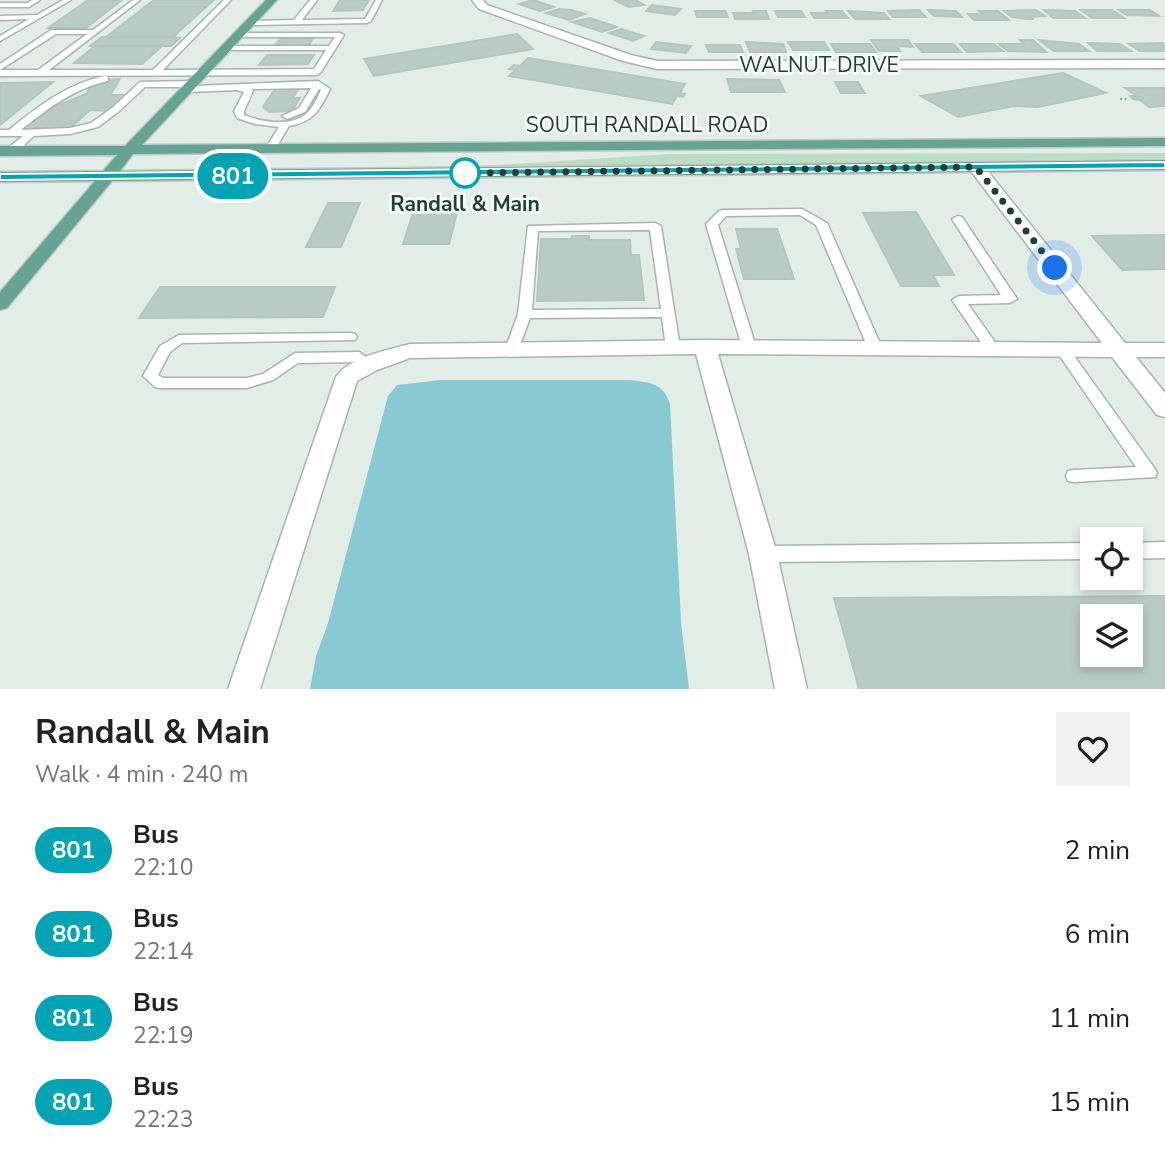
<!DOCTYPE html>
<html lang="en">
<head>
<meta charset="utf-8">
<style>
	:root { --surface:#fff; --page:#f2f2f2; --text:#202124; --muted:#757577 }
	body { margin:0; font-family:"Nunito Sans",sans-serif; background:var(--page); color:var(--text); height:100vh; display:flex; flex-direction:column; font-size:26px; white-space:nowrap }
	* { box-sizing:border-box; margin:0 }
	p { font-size:23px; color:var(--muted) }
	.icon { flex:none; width:38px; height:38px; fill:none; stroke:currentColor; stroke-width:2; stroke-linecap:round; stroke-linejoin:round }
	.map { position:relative; height:689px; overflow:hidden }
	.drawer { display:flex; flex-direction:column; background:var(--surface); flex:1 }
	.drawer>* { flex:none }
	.badge { padding:0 14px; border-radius:23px; font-size:24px; line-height:46px }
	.tools { position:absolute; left:1080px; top:527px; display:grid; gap:14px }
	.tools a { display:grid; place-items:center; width:63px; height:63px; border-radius:0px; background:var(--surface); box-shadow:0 4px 10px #0003; font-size:35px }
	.you { position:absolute; width:35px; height:35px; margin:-18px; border:5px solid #fff; border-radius:50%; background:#1a73e8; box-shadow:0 0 0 10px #1a73e833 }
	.map>.badge { position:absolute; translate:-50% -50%; box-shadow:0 0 0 4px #fff }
	.round { display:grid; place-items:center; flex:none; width:74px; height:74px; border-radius:0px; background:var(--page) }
	.head { display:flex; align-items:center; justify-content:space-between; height:119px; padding:0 35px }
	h1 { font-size:33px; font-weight:700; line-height:52px }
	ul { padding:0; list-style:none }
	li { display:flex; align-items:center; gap:21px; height:84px; padding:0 35px }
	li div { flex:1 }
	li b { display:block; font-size:26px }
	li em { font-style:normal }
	li .badge { min-width:77px; font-weight:700; text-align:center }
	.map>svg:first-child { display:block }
</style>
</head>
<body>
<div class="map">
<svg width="1165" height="689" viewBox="0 0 1165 689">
	<rect width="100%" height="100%" fill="#e2ede8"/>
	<!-- green -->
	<path fill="#bbdec3" d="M1165,153V158L462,167L670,154Z"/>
	<!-- water -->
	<path fill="#89c9d3" d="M441,380H629C649,382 664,383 670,404L681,622L689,689H310L316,656L328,623L388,396L397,385Z"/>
	<!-- building -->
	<g fill="#bacac4" stroke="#b4c6bf" stroke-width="2" fill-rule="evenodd">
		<path d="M88,0H122L86,28H48Z"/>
		<path d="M154,0H214L206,7H145Z"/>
		<path d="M340,0H369L363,10L333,11Z"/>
		<path d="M533,0L554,7L540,11L519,4Z"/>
		<path d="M614,0H635L644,5L629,7Z"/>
		<path d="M652,5L681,9L675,15L646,11Z"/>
		<path d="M145,7H206L173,37H106Z"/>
		<path d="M559,9L571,10L585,14L569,20L546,13Z"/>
		<path d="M919,10L926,17H893L888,11Z"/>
		<path d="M928,10L956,11L962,17L934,16Z"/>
		<path d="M1036,10L1045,16L1030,17L1034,19H1026L1012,17L1004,11Z"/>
		<path d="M1044,10L1075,11L1085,18H1053Z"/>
		<path d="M1081,10H1112L1124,18H1092Z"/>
		<path d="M1119,10H1150L1159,16L1127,15Z"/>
		<path d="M695,11H725L728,17H697Z"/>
		<path d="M753,11H766L769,19H735L733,13H754Z"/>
		<path d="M775,11H801L805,17H778Z"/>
		<path d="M826,11H842L848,18H814L811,13H828Z"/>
		<path d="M848,11L884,13L889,19H855Z"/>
		<path d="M979,11H998L1009,20H974L968,14H984Z"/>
		<path d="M590,18L617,27L602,32L572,22Z"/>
		<path d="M621,29L644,36L633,41L609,33Z"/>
		<path d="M517,34L533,49L374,76L364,59Z"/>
		<path d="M102,37H173L180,38L171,46H90Z"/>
		<path d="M281,37H314L309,45H275Z"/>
		<path d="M871,40H908L913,47L897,46L900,51H879Z"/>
		<path d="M1020,40H1033L1046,52L1008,51L999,44H1024Z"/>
		<path d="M1039,40L1079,44L1089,51H1054Z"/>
		<path d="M656,42L691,46L686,53L651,49Z"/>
		<path d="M746,42L783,44L786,52H750Z"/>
		<path d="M788,42H824L829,50H793Z"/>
		<path d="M1088,43L1120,44L1131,51H1097Z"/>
		<path d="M1163,43L1165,51H1140L1129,44Z"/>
		<path d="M831,44H870L876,52H836Z"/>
		<path d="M915,44H953L961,52H922Z"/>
		<path d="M960,44H994L1003,51L967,52Z"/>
		<path d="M706,45H740L743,52H709Z"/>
		<path d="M95,46L161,47L142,64L74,63Z"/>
		<path d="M267,55H314L308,64L259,65Z"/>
		<path d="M528,58L685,84L680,93L685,94L683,97L677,96L672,104L509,76L516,70L509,69L514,65L520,66Z"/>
		<path d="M1063,73L1106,93L1038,107L1014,106L958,117L921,96Z"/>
		<path d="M120,79L110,95H126L109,111L90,110L68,130H26L51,108L86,94L95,81Z"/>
		<path d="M727,79L779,80L785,92H731Z"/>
		<path d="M53,82L0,125V83Z"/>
		<path d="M835,82H858L865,93H841Z"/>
		<path d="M277,86H300L293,98H300L292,111L269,112L263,107Z"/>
		<path d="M1125,88H1165V106L1149,107L1140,100L1133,99L1130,96H1137Z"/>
		<path d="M328,203H360L341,247H306Z"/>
		<path d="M916,212L954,275H933L939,286H901L863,213Z"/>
		<path d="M413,213H457L449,244H403Z"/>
		<path d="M736,229H777L794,279H744L736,249H741Z"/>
		<path d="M1165,235V269L1122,270L1092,236Z"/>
		<path d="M572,236H589V240H630L631,255H639L644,300L537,301L541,239H571Z"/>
		<path d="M160,287H335L323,317L139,318Z"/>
		<path d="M1165,596V689H859L834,598ZM1092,616H1130V654H1092Z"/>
	</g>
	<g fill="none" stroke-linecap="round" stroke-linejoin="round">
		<defs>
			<g id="service">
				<path d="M32,0H40L29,7H0V3H28Z"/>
				<path d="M63,0H71L0,41V36L29,19L0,20V16L37,15Z"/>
				<path d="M133,0H140L49,70H153L224,0H231L163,70L314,69L326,50H227L223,48L227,46H329L335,37H236L235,35L239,33H340L344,35L321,72L317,75L0,76V64L51,30H93ZM56,34H87L38,70H0Z"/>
				<path d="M310,0H317L302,20L365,19L376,0H382L371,21L367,23L250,25L246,23L250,21L294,20Z"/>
				<path d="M105,76L108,77V81C75,88 47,109 21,130L70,128L91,123L112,108L140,82L192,81L196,84L194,86L318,81L330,89C320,110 313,122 289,126L274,151L270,152L265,149L279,127L255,124L237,118L234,111L244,92L237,90L188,92L184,89L187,87H145L118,112L98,127L70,134L34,136L15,153H7V149L23,136H0V130H9C37,107 68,83 105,76ZM311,88L299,108L282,116L287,119L305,112L319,89L321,90C317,98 313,108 306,114C290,127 261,122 244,115V111L253,91L252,89Z"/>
				<path d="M802,209L827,223L882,348L880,351L875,353L868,348L816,225L800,215L726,216L718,225L756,347L749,352L742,347L706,224L719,211L723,210Z"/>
				<path d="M958,216L962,217L1017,299L1010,303L968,304L999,348L997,351H987L952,300L959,296L1001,295L952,219Z"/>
				<path d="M655,223L661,226L680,348L678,351L673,353L666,348L662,317L530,318L517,353H507L505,350L518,314L528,226ZM650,230L661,309L532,310L538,231Z"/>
				<path d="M350,333L355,334L357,337L355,340L182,343L170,352L158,375L163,378H247L263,374L295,353L359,352L366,357L359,362L298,363L273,380L247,388H160L155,387L143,376L160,346L179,335Z"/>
				<path d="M1062,344L1067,346L1155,469L1157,473L1155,477L1074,482L1068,481L1066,476L1068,471L1074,470L1136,467L1055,349Z"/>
				<path d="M1165,542V558L1130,559V543Z"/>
				<path d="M1092,543V559L763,562L757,559L754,554L757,549L763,546Z"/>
			</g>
			<g id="minor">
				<path d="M472,0H483L487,5L631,55L657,61L1165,60V68L657,69L623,61L479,9Z"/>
				<path d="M976,162L982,164L1125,343H1165V357H1136L1165,393V417L1157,415L1112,357L718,354L777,554L807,689H775L749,554L696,354L410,358L377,370L357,381L260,689H228L336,377C349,357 388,350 410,344L705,340L1102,343L968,167Z"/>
			</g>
			<path id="primary" d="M266,0H277L142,145L1165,138V146L133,154L120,171L1165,160V170L112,181L7,308L0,310V292L95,181L0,182V172L103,171L117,155L0,156V146H125Z"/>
		</defs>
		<!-- service casing -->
		<use href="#service" stroke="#a5b5af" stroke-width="3"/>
		<!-- minor casing -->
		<use href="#minor" stroke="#a5b5af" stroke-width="3"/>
		<!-- primary casing -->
		<use href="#primary" stroke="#c1c9c7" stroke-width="3"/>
		<!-- path -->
		<path stroke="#82b1a1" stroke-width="2.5" stroke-dasharray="2 2.5" stroke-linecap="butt" d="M1120,99H1128"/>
		<!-- service -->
		<use href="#service" fill="#fff" fill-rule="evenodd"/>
		<!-- minor -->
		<use href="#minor" fill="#fff" fill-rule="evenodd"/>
		<!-- primary -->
		<use href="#primary" fill="#66a392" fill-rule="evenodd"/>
	</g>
	<!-- line -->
	<path fill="#00a3b4" stroke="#fff" stroke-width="2" d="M1165,162V168L0,180V174Z"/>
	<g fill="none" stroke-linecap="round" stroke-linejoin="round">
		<!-- walk -->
		<path stroke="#223e36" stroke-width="7" stroke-dasharray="0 12.6" d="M465,173L976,167L1055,268"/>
	</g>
	<!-- markers -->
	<circle fill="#fff" stroke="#00a3b4" stroke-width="3.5" cx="465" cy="173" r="14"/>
	<g text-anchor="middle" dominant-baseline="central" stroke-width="6" stroke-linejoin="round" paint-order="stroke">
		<!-- far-street labels -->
		<g font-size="21" fill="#223e36" stroke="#f3f9f6">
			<text x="819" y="65">WALNUT DRIVE</text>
			<text x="647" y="125">SOUTH RANDALL ROAD</text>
		</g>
		<!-- far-stop labels -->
		<g font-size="21" font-weight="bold" fill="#223e36" stroke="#f3f9f6">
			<text x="465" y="204">Randall &amp; Main</text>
		</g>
	</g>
</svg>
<div class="tools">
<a><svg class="icon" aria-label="locate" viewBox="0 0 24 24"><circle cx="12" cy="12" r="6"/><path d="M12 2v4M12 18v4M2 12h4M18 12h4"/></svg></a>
<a><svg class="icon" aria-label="layers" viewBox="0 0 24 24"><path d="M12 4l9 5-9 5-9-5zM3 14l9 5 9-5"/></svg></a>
</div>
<div class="you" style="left:1055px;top:268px"></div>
<b class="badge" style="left:233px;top:176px;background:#00a3b4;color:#fff">801</b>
</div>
<section class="drawer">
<div class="head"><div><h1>Randall &amp; Main</h1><p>Walk · 4 min · 240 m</p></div><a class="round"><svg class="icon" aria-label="heart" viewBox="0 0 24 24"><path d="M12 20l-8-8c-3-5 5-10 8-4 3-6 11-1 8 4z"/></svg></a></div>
<ul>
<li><span class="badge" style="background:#00a3b4;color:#fff">801</span><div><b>Bus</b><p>22:10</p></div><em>2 min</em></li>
<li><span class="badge" style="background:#00a3b4;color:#fff">801</span><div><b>Bus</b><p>22:14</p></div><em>6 min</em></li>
<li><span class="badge" style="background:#00a3b4;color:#fff">801</span><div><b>Bus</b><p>22:19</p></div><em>11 min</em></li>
<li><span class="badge" style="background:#00a3b4;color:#fff">801</span><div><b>Bus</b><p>22:23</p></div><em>15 min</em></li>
</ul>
</section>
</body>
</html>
